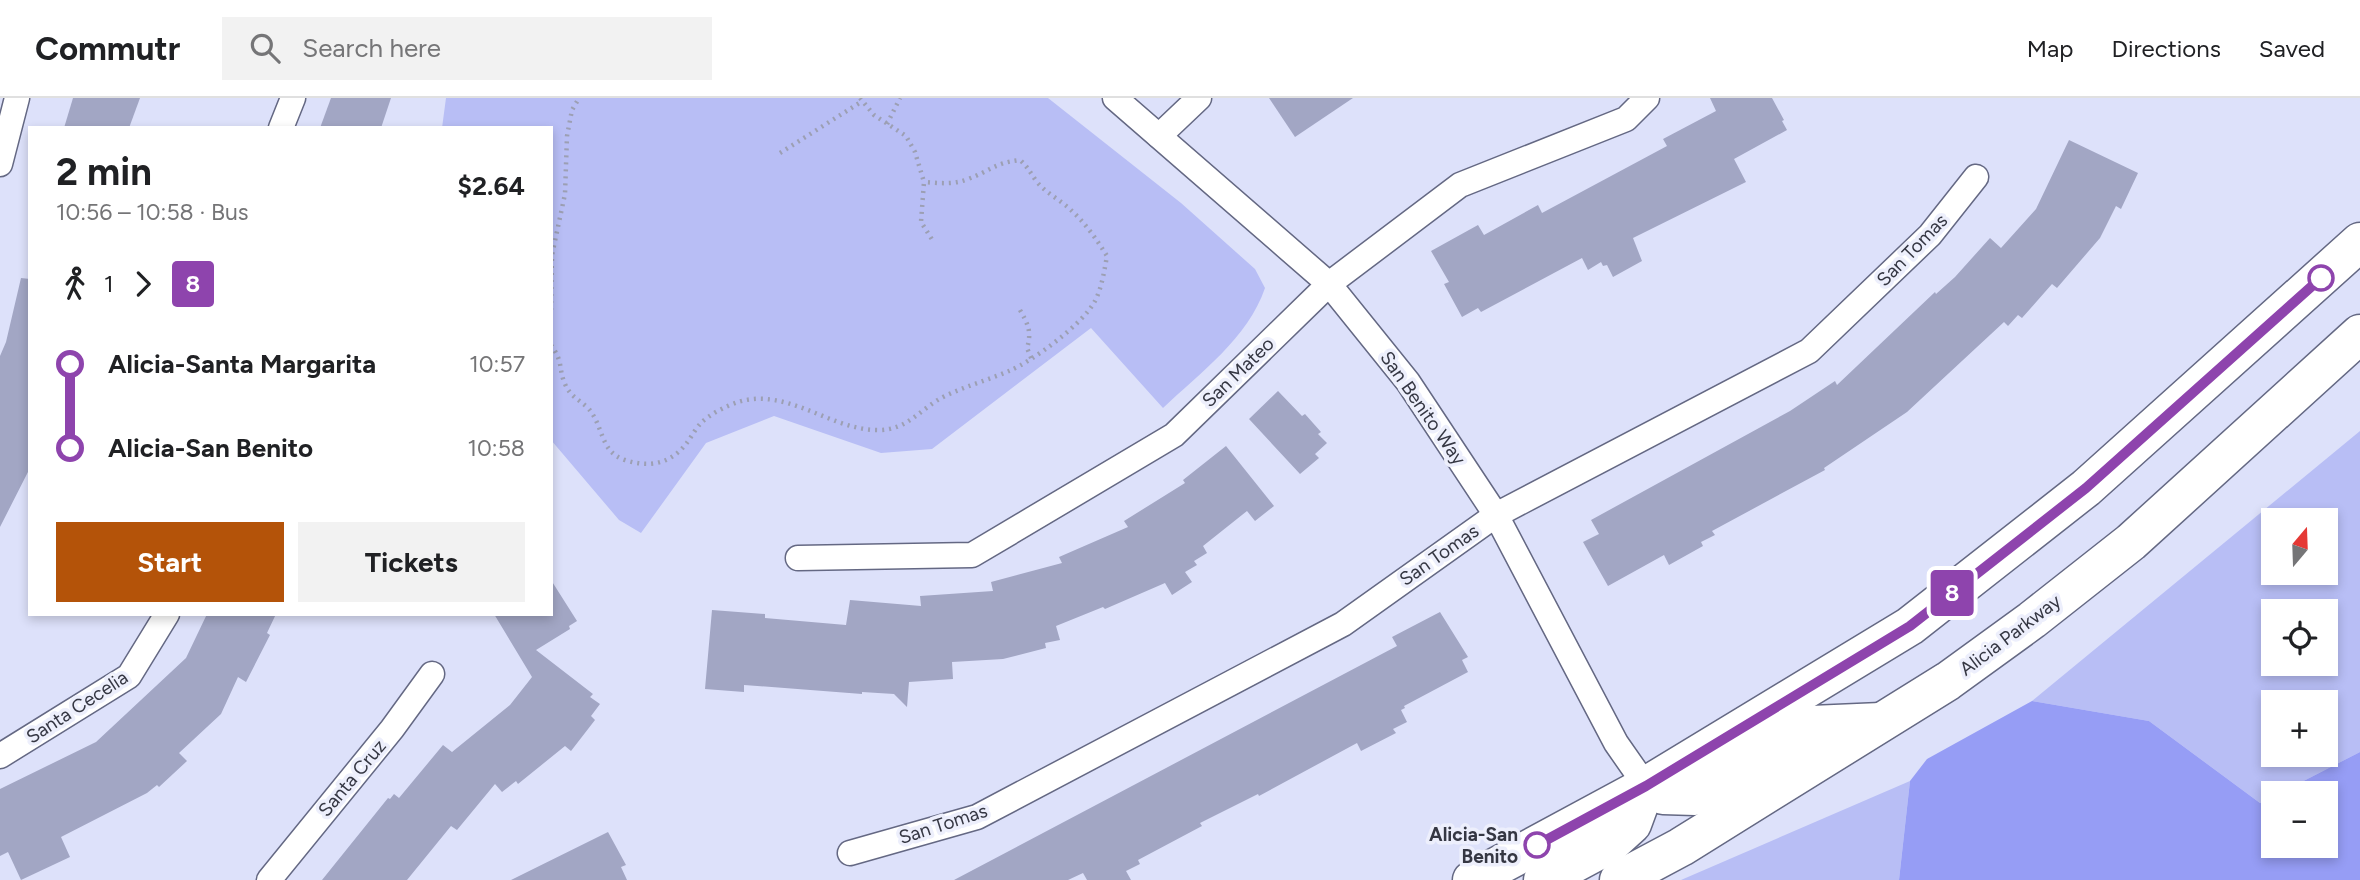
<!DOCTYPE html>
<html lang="en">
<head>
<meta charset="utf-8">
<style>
	:root { --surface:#fff; --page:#f2f2f2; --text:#202124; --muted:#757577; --line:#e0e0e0; --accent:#b45309 }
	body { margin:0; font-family:Figtree,sans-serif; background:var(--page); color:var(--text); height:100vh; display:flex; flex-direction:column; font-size:26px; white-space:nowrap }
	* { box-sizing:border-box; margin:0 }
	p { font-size:23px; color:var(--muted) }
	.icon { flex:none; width:38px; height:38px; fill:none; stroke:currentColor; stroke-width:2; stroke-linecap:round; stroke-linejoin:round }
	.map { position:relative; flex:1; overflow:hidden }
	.side { position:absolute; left:28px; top:28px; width:525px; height:490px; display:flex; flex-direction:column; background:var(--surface); border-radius:0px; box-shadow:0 4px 10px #0003 }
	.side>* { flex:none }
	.badge { padding:0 14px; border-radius:5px; font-size:24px; line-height:46px }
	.needle { width:46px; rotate:19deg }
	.tools { position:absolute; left:2261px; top:410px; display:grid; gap:14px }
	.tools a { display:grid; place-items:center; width:77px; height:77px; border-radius:0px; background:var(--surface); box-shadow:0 4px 10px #0003; font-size:35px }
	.map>.badge { position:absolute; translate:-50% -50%; box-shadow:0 0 0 4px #fff }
	.legs { display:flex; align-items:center; gap:10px; height:77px; padding:0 28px; font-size:23px }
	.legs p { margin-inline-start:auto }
	.head { display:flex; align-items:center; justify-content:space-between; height:119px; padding:0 28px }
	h1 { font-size:38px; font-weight:700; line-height:52px }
	.action { display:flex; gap:14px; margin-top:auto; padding:14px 28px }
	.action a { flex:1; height:80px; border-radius:0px; background:var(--accent); color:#fff; font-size:28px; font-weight:700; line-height:80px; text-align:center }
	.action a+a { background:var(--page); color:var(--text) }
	ul { padding:0 28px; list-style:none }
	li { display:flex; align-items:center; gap:24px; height:84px; font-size:26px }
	li i { display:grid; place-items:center; width:10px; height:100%; margin:0 9px; background:currentColor }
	li i::after { content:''; width:18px; height:18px; margin:-9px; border:5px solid; border-radius:50%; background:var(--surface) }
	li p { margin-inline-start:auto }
	li:first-child i { background:linear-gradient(#0000 50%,currentColor 0) }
	li:last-child i { background:linear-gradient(currentColor 50%,#0000 0) }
	header { display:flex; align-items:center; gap:42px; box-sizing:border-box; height:98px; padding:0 35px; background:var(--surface); border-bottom:2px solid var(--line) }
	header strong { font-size:33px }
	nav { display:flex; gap:38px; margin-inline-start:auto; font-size:24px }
	.search { width:490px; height:63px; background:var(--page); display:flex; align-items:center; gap:18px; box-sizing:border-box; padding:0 24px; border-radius:0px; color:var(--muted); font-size:26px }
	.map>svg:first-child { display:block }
</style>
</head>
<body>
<header>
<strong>Commutr</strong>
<div class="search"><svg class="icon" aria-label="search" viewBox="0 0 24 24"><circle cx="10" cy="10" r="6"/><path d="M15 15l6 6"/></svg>Search here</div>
<nav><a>Map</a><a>Directions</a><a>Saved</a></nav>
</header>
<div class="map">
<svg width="2360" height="782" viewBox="0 0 2360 782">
	<rect width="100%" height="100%" fill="#dde1fa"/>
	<!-- green -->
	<g fill="#b8bef5" fill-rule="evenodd">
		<path d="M446,0H1048L1181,105L1255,171L1265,190C1248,240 1200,275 1163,310L1091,230L932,351L881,355L774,318L706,345L641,435L619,422L551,342V30H442Z"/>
		<path d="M2360,333V654L2280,695H2273V698L2260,705L2149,623L2032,603ZM2273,422H2326V474H2273ZM2273,513H2326V565H2273ZM2273,604H2326V656H2273Z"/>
		<path d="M1910,683L1899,782H1681Z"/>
	</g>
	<!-- forest -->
	<path fill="#969df5" d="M2032,603L2149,623L2260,705L2273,698V747H2326V695H2280L2360,654V782H1899L1910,683L1927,661Z"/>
	<!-- building -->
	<g fill="#a2a6c4">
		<path d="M73,0H140L129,30H64Z"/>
		<path d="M331,0H391L381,30H320Z"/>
		<path d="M1269,0H1353L1295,39Z"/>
		<path d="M1710,0H1772L1784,22L1782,23L1787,32L1734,61L1746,84L1633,140L1642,163L1613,179L1607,167L1603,168L1601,164L1588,172L1582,160L1481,214L1478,210L1462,219L1444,186L1449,184L1431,153L1478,127L1484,137L1538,107L1542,115L1667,48L1663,41L1716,13Z"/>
		<path d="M2069,42L2138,75L2121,111L2116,108L2100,140L2057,190L2052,186L2022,220L2018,217L2008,228L2004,224L1907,314L1824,370L1825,372L1712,433L1715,437L1701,444L1703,448L1669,467L1664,457L1608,488L1583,444L1599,436L1591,422L1790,313L1835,283L1837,287L1935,194L1936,196L1955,179L1990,140L2001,150L2036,111Z"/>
		<path d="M21,180L30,181V370L0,429V258L6,244Z"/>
		<path d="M1278,293L1302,318L1305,316L1321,334L1318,336L1327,345L1315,356L1319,360L1300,376L1249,321Z"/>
		<path d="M1226,348L1274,408L1255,423L1247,413L1203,448L1207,455L1194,463L1197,467L1185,474L1192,484L1172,497L1165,485L1105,511L1103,509L1056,528L1060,542L1045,545L1046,550L1003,561L952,564L953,581L909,584L907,609L894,596L862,594V596L744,587V594L705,591L712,512L765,516V520L846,527L850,502L921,508L920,498L993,493L991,484L1062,465L1059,459L1128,429L1124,423L1185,385L1183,382Z"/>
		<path d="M551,482L577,523L569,528L570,531L536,552L593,596L590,599L600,606L591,618L595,622L571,653L565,648L518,686L516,683L502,694L495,686L457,732L451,728L407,782H322L388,700L390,701L394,696L399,700L443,647L452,654L510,607L532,579L494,516H551Z"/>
		<path d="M1440,514L1468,559L1462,562L1468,574L1404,608L1405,610L1401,612L1407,624L1393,631L1396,635L1361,653L1357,645L1259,698L1258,696L1200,725L1202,728L1138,762L1140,766L1126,773L1131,782H1087L1083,775L1068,782H954L1397,548L1392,539Z"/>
		<path d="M207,516H276L267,535L270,537L246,584L238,579L221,616L179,655L187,663L159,689L157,687L147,695L61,739L70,759L21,782L8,754L0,758V691L96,644L186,560Z"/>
		<path d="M608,734L626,767L621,769L627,782H511Z"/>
	</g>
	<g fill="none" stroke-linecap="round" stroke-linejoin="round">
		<defs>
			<g id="minor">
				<path d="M1115,0L1329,186L1408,284L1496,417L1616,645L1646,688"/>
				<path d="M281,30L293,0"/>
				<path d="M1159,38L1199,0"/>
				<path d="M0,66L17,0"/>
				<path d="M798,460L972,457L1174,337L1329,186L1460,87L1626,21L1647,0"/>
				<path d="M0,658L129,578L167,516"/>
				<path d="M850,755L977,719L1343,526L1496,417L1809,253L1930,137L1976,79"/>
				<path d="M269,782L392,631L432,576"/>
			</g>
			<g id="primary">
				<path d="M1472,782L1646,688L1910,528L2086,390L2360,144"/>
				<path d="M1543,782L1610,746L1632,726L1646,688L1663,697L1695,698L1812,627L1881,624"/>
				<path d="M1619,782L1681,749L1948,583L2032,522L2131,444L2360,236"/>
			</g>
		</defs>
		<!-- minor casing -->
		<use href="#minor" stroke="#646883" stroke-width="27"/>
		<!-- primary casing -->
		<use href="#primary" stroke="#646883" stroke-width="41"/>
		<!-- path -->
		<g stroke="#9c9fb3" stroke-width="4.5" stroke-dasharray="2 5" stroke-linecap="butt">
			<path d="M860,0L874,17L906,38L915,54L924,84L921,124L933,143"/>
			<path d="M887,26L900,0"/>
			<path d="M780,55L861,4"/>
			<path d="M551,212L552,157L565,96L567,38L572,12L579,0"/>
			<path d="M1020,212C1028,226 1032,234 1027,250L1032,262"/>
			<path d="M551,247C564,265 558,270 565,286C570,298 578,301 587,309C604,326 599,354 625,362C649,370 670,366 686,346C691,340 695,331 701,325C710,316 726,308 738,304C787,289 829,331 876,332C908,333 919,311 945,298C966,288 988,282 1009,273C1033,263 1083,226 1095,203C1102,189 1104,174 1107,158C1097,142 1086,126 1072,113C1061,102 1047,96 1037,84C1031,76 1028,69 1020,62C994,65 990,73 968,81C953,87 939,85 924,84"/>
		</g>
		<!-- minor -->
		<use href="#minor" stroke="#fff" stroke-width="24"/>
		<!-- primary -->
		<use href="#primary" stroke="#fff" stroke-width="38"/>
	</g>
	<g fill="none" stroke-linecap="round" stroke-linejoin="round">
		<defs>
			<path id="line-1" d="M1537,747L1646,688L1910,528L2086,390L2321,180"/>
		</defs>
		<!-- line-1 casing -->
		<use href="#line-1" stroke="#fff" stroke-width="16"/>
		<!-- line-1 -->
		<use href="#line-1" stroke="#8e44ad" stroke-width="10"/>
	</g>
	<!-- markers -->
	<g fill="#fff" stroke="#8e44ad" stroke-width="3.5">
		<circle cx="2321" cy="180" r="12"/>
		<circle cx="1537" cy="747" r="12"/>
	</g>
	<g text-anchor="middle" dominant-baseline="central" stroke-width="7" stroke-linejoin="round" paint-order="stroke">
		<!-- street labels -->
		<g font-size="19" fill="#353743" stroke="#edeffc">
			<text transform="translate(1912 152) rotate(-46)">San Tomas</text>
			<text transform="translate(1238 274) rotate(-44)">San Mateo</text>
			<text transform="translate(1423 310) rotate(55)">San Benito Way</text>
			<text transform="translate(1439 457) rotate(-35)">San Tomas</text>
			<text transform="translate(2010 537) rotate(-37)">Alicia Parkway</text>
			<text transform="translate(77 609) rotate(-33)">Santa Cecelia</text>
			<text transform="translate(352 680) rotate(-50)">Santa Cruz</text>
			<text transform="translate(943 726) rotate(-18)">San Tomas</text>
		</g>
		<!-- stop labels -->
		<g font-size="19" font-weight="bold" fill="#353743" stroke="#edeffc" text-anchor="end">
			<text x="1518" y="736">Alicia-San<tspan x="1518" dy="22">Benito</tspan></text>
		</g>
	</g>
</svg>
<div class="tools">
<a><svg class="needle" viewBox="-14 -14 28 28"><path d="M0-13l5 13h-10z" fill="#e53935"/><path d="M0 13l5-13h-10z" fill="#757577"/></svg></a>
<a><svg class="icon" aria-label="locate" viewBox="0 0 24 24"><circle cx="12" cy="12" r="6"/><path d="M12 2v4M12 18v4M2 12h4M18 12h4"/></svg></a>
<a>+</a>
<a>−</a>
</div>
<b class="badge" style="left:1952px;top:495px;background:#8e44ad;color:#fff">8</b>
<section class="side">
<div class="head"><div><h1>2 min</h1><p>10:56 – 10:58 · Bus</p></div><b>$2.64</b></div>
<div class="legs"><svg class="icon" aria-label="walk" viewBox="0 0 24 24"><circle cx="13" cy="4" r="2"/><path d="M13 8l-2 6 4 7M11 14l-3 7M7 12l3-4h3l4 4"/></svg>1<svg class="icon" aria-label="forward" viewBox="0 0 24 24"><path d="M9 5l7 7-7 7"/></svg><b class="badge" style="background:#8e44ad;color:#fff">8</b></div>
<ul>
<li><i style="color:#8e44ad"></i><b>Alicia-Santa Margarita</b><p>10:57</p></li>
<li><i style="color:#8e44ad"></i><b>Alicia-San Benito</b><p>10:58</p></li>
</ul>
<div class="action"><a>Start</a><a>Tickets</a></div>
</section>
</div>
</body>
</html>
